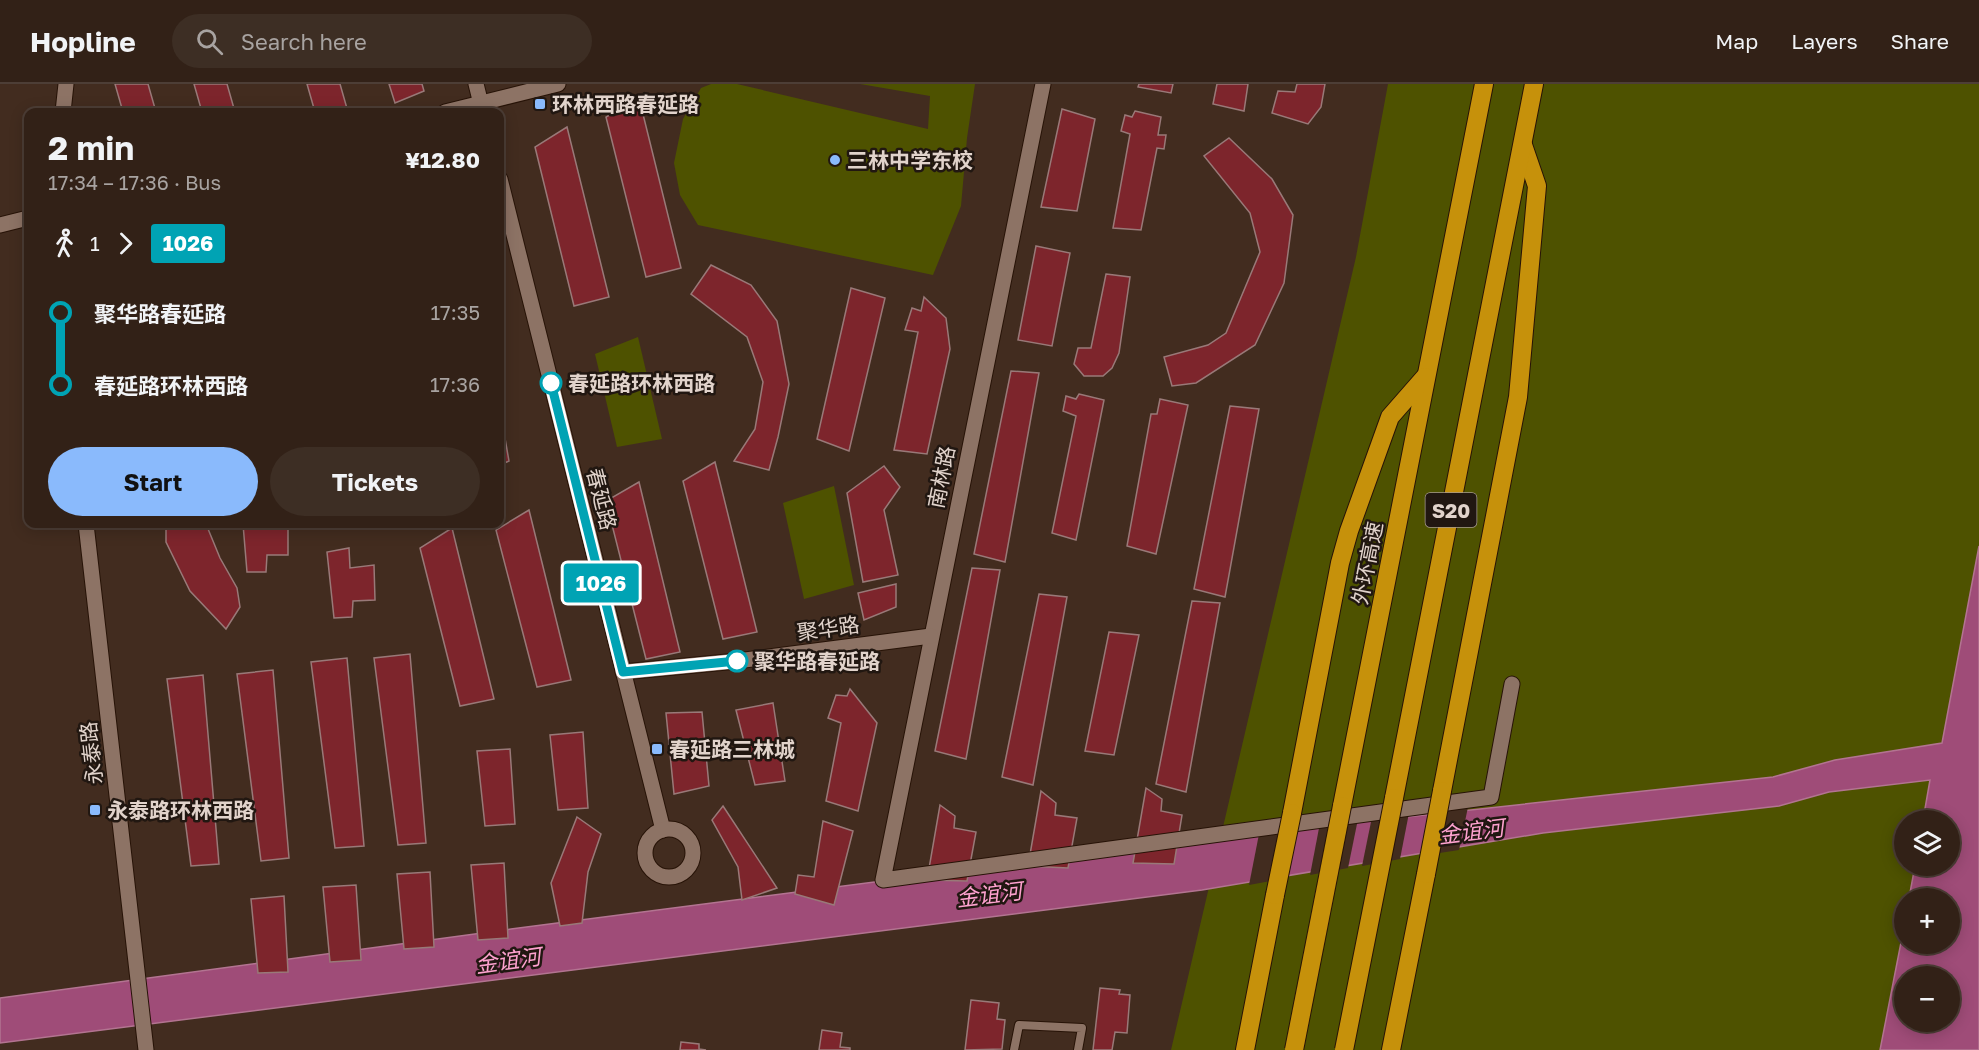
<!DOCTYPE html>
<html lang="en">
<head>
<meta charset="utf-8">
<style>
	:root { --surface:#322117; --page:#3d2e24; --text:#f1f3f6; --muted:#a8a3a1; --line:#4d3e36; --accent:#8abafc }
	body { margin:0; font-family:"Golos Text","Noto Sans SC",sans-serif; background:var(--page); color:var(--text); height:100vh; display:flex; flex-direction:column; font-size:22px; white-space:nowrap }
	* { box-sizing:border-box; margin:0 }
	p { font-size:20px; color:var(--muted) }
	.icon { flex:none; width:33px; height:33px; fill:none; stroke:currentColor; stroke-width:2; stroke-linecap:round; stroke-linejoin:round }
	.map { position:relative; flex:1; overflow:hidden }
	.drawer { position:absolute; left:24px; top:24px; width:480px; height:420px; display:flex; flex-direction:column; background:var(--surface); border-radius:12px; box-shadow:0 3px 15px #0003,0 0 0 2px var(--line) }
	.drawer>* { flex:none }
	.badge { padding:0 12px; border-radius:4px; font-size:21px; line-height:39px }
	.buttons { position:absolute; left:1894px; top:726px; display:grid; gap:12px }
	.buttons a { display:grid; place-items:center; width:66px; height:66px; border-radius:50%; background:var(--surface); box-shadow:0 3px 15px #0003,0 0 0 2px var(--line); font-size:30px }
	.map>.badge { position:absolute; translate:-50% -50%; box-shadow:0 0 0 3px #fff }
	.legs { display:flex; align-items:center; gap:9px; height:66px; padding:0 24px; font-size:20px }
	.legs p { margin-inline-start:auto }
	.summary { display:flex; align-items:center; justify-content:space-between; height:102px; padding:0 24px }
	h1 { font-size:33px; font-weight:700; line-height:45px }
	.primary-button { display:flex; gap:12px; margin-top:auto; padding:12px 24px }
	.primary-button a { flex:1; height:69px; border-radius:36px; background:var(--accent); color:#111; font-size:24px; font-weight:700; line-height:69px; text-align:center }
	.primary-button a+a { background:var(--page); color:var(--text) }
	ul { padding:0 24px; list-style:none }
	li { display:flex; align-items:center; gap:21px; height:72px; font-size:22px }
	li i { display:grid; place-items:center; width:9px; height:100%; margin:0 8px; background:currentColor }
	li i::after { content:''; width:15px; height:15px; margin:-8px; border:4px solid; border-radius:50%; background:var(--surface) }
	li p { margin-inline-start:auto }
	li:first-child i { background:linear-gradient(#0000 50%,currentColor 0) }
	li:last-child i { background:linear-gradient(currentColor 50%,#0000 0) }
	header { display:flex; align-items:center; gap:36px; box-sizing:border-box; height:84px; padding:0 30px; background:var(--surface); border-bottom:2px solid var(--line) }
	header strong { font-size:28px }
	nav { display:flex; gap:33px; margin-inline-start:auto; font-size:21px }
	.search { width:420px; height:54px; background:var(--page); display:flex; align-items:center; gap:15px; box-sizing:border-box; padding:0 21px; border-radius:33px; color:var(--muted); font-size:22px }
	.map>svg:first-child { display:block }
</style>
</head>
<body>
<header>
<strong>Hopline</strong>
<div class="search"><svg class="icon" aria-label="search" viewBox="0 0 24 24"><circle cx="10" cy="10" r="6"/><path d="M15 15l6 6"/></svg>Search here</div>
<nav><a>Map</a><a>Layers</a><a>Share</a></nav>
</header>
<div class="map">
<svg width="1979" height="966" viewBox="0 0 1979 966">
	<rect width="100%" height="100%" fill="#422c1f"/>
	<!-- green -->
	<g fill="#4e5200" fill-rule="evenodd">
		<path d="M711,0H737L928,45L930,12L860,0H975L967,54L961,122L933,191L698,141L680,111L674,79L683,35L701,4Z"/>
		<path d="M1388,0H1979V966H1171L1356,173ZM1905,736H1950V782H1905ZM1905,814H1950V860H1905ZM1905,892H1950V938H1905Z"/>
		<path d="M638,253L662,355L617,363L595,270Z"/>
		<path d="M834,402L854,501L804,515L783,419Z"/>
	</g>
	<!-- water -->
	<path fill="#9f4c78" stroke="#b37491" stroke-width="1.5" fill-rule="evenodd" d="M1979,462V966H1880L1905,838V860H1950V814H1909L1915,782H1950V736H1923L1930,696L1829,708L1779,722L1543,749L1202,806L0,959V914L511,845L1222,753L1773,693L1835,676L1942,659ZM1905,892H1950V938H1905Z"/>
	<!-- pier -->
	<g fill="#422c1f">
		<path d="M1468,723L1459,766L1420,772L1429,727Z"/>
		<path d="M1409,729L1400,775L1362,782L1372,733Z"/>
		<path d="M1358,735L1348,784L1310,791L1320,739Z"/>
		<path d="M1298,741L1288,794L1249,801L1260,745Z"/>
	</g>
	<!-- building -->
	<g fill="#7d252c" stroke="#997978" stroke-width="1.5">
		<path d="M115,0H148L156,28H123Z"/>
		<path d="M194,0H227L235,28H202Z"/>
		<path d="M307,0H340L348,28H315Z"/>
		<path d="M389,0H422L424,7L395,19Z"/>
		<path d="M1139,0H1173L1171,9L1138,3Z"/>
		<path d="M1217,0H1248L1244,27L1213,20Z"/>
		<path d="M1297,0H1325L1321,23L1308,40L1272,29L1278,7L1295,8Z"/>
		<path d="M639,14L681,184L646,193L606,33Z"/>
		<path d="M1062,25L1095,35L1077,127L1041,123Z"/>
		<path d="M1135,27L1161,33L1158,51H1166L1164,65L1157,64L1141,146L1113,144L1130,50L1121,47L1125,31L1132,33Z"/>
		<path d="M567,43L609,213L574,222L535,63Z"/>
		<path d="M1229,54L1272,95L1293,131L1284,199L1255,261L1196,299L1172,302L1164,273L1208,261L1226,249L1260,168L1250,129L1204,72Z"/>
		<path d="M1036,162L1070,169L1052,262L1018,256Z"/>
		<path d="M711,181L751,201L777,237L789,300L778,353L769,386L734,377L755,345L763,298L747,253L691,210Z"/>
		<path d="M1106,190L1130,193L1119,269L1112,284L1103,292H1084L1074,280L1078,264H1091Z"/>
		<path d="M851,204L885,214L849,367L817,355Z"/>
		<path d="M924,213L946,234L950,265L927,370L894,366L918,248L905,246L912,224L921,227Z"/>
		<path d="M1011,287L1039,289L1005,478L974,470Z"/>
		<path d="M1079,310L1104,316L1076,456L1052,449L1076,332L1063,327L1066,312L1076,315Z"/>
		<path d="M1160,315L1188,321L1156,470L1127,462L1151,330H1157Z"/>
		<path d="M1230,322L1259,325L1225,513L1194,505Z"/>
		<path d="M500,326L509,377L500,381Z"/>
		<path d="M715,378L757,548L723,555L683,397Z"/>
		<path d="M884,382L900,403L884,426L898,491L863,498L847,409Z"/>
		<path d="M639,398L680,568L646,575L606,417Z"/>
		<path d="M529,426L571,596L537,603L496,446Z"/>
		<path d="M166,440H206L220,474L237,504L240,523L226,545L190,507L166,458Z"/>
		<path d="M243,440H288V471H267L266,488H247Z"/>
		<path d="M452,444L494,615L460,622L420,464Z"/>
		<path d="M349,464L350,484L374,481L375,516L353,517L352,533L334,534L327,468Z"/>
		<path d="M972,484L1000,486L966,675L935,667Z"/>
		<path d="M896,500V523L864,536L858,509Z"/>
		<path d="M1039,510L1067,513L1033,701L1002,693Z"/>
		<path d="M1192,517L1220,519L1186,708L1156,700Z"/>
		<path d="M1109,548L1139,551L1114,671L1085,667Z"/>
		<path d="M410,570L426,759L398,761L374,574Z"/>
		<path d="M347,574L364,762L335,764L311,578Z"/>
		<path d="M273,586L289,774L261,777L237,590Z"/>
		<path d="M203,591L219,780L191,782L167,595Z"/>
		<path d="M850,605L877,639L858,727L826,717L841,639L828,634L836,611L847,612Z"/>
		<path d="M773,619L785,697L755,701L736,626Z"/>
		<path d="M702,628L709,702L674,710L666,629Z"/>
		<path d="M583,648L588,724L558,726L550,651Z"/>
		<path d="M510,665L515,740L485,742L477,667Z"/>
		<path d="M1146,704L1162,715L1161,727L1182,731L1174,780L1133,779Z"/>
		<path d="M1041,707L1056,719L1055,731L1077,734L1068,784L1028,782Z"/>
		<path d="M940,721L955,732L954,744L976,748L967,797L927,796Z"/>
		<path d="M723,722L777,804L742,816L738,783L712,736Z"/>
		<path d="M577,733L601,750L588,788L582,839L560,842L551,799Z"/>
		<path d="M823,737L853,747L834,821L795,810L798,791L814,793Z"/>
		<path d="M504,779L508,854L478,856L471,781Z"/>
		<path d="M430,788L434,863L404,865L397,790Z"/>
		<path d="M356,801L361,876L330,878L323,803Z"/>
		<path d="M284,812L288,888L258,889L251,815Z"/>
		<path d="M1100,904L1120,906L1119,910L1130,911L1127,949L1115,948L1112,966H1093Z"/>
		<path d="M971,916L999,919L997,935L1005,936L1002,965L965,966Z"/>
		<path d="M822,946L842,949L840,963L850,964V966H819Z"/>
		<path d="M681,958L699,960V965L706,966H680Z"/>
	</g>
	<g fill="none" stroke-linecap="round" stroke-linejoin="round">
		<defs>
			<path id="service" d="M1014,966L1019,941L1082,944L1078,966"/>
			<g id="minor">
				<path d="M476,0L483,28"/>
				<path d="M1043,0L883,796L1491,713L1512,600"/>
				<path d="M445,28L558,0"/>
				<path d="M500,95L663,746"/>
				<path d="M0,141L28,134"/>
				<path d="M623,588L737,577L931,552"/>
				<circle cx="669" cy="769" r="24"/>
			</g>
			<g id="tertiary">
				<path d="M63,28L66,0"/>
				<path d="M86,440L146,966"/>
			</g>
			<g id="motorway">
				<path d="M1442,707L1518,313L1537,102L1523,61"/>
				<path d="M1394,714L1534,0"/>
				<path d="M1342,722L1484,0"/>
				<path d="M1292,729L1340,479L1349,447L1390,333L1425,293"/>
				<path d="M1245,966L1275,811"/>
				<path d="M1391,966L1426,790"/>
			</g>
		</defs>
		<!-- service casing -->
		<use href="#service" stroke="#271307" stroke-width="10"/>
		<!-- minor casing -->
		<use href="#minor" stroke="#271307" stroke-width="17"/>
		<!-- tertiary casing -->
		<use href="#tertiary" stroke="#271307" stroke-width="17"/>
		<!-- motorway casing -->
		<use href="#motorway" stroke="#271307" stroke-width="20"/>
		<!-- service -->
		<use href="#service" stroke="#8d7365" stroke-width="8"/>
		<!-- minor -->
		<use href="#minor" stroke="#8d7365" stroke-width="15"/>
		<!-- tertiary -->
		<use href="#tertiary" stroke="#8d7365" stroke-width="15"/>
		<!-- motorway -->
		<use href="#motorway" stroke="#c6910b" stroke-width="18"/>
		<defs>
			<g id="motorway-bridge">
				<path d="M1426,790L1442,707"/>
				<path d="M1275,811L1292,729"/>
				<path d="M1294,966L1342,722"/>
				<path d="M1344,966L1394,714"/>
			</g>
		</defs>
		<!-- motorway-bridge casing -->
		<use href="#motorway-bridge" stroke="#271307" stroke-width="20" stroke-linecap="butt"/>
		<!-- motorway-bridge -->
		<use href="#motorway-bridge" stroke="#c6910b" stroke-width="18"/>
	</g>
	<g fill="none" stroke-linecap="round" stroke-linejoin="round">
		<defs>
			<path id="line-1" d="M551,299L623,588L737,577"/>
		</defs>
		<!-- line-1 casing -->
		<use href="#line-1" stroke="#fff" stroke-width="14"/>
		<!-- line-1 -->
		<use href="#line-1" stroke="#00a3b4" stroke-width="9"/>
	</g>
	<!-- markers -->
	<g fill="#8abafc" stroke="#211711" stroke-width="2">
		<rect x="534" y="14" width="12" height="12" rx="3"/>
		<circle cx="835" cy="76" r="6"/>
		<rect x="651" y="659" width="12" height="12" rx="3"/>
		<rect x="89" y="720" width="12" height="12" rx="3"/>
	</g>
	<g fill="#fff" stroke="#00a3b4" stroke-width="3">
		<circle cx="551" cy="299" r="10"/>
		<circle cx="737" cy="577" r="10"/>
	</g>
	<g text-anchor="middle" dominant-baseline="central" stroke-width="5" stroke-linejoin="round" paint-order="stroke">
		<!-- shield labels -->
		<rect fill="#211711" stroke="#a79b93" stroke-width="1.5" x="1425.5" y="409" width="51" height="34" rx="4.5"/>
		<g font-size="20" font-weight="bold" fill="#e1d3cb">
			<text x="1451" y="426">S20</text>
		</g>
		<!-- poi labels -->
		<g font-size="21" font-weight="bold" fill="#e1d3cb" stroke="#211711" text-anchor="start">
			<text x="552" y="20">环林西路春延路</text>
			<text x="847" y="76">三林中学东校</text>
			<text x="669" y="665">春延路三林城</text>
			<text x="107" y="726">永泰路环林西路</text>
		</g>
		<!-- stop labels -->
		<g font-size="21" font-weight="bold" fill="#e1d3cb" stroke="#211711" text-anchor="start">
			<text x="568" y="299">春延路环林西路</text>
			<text x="754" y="577">聚华路春延路</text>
		</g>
		<!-- street labels -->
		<g font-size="21" fill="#e1d3cb" stroke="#211711">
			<text transform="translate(941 393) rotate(-79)">南林路</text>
			<text transform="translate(602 415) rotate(76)">春延路</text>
			<text transform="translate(1367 479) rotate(-79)">外环高速</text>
			<text transform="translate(828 544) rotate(-8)">聚华路</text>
			<text transform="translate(91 669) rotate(-96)">永泰路</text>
		</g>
		<!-- water labels -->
		<g font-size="22" font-style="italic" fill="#fea2cf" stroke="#211711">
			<text transform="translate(1471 747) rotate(-7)">金谊河</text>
			<text transform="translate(989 810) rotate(-7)">金谊河</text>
			<text transform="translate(508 876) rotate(-8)">金谊河</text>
		</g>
	</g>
</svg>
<div class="buttons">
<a><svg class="icon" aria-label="layers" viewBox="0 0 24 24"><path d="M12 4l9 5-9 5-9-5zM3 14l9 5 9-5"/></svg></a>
<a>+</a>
<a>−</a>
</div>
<b class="badge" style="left:601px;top:499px;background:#00a3b4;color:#fff">1026</b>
<section class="drawer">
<div class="summary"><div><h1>2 min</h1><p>17:34 – 17:36 · Bus</p></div><b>¥12.80</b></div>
<div class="legs"><svg class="icon" aria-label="walk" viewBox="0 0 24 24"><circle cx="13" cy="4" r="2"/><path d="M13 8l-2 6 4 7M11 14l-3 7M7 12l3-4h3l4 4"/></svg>1<svg class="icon" aria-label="forward" viewBox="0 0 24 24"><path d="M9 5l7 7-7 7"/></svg><b class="badge" style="background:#00a3b4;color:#fff">1026</b></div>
<ul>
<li><i style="color:#00a3b4"></i><b>聚华路春延路</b><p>17:35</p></li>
<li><i style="color:#00a3b4"></i><b>春延路环林西路</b><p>17:36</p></li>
</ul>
<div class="primary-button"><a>Start</a><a>Tickets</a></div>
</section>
</div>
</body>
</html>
